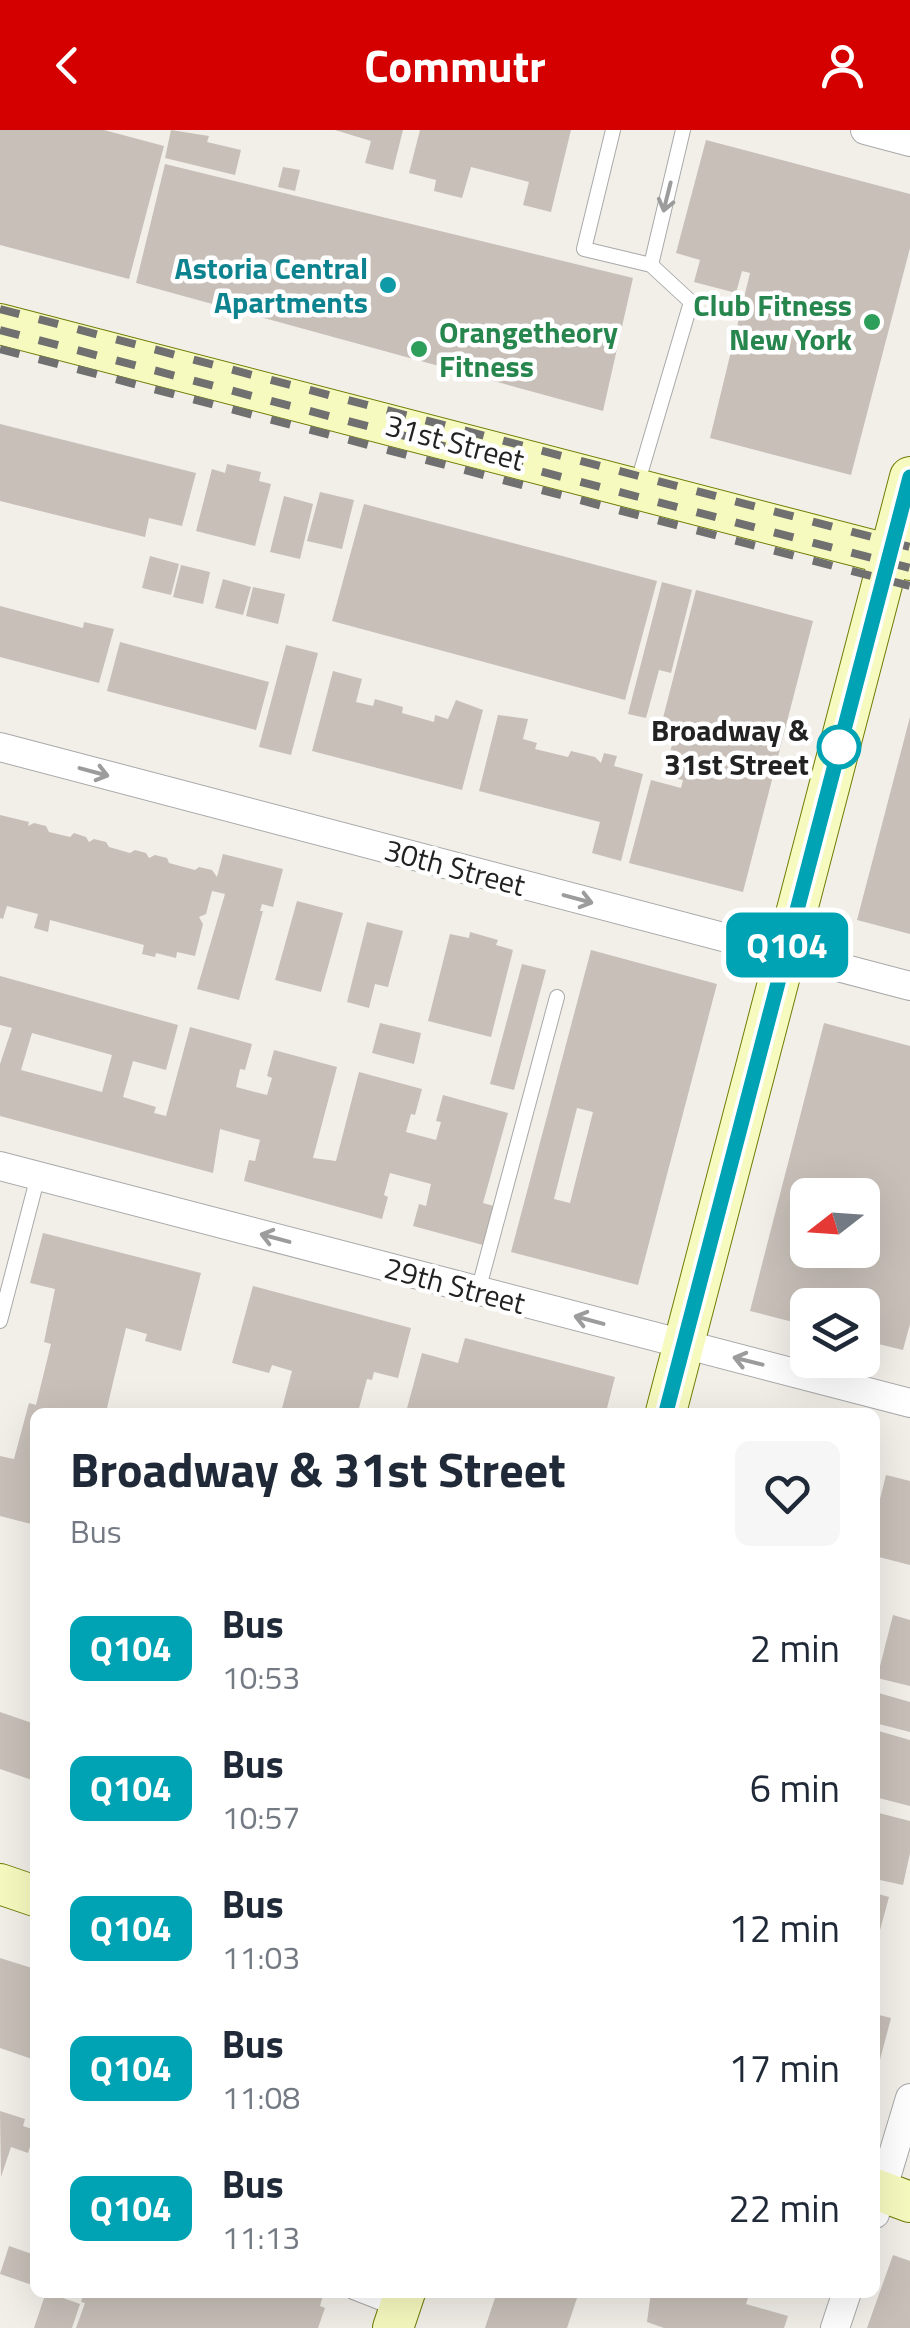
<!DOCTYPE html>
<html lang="en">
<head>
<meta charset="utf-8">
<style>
	:root { --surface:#fff; --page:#f6f6f7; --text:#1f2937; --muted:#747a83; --accent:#d40000 }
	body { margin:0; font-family:"Titillium Web",sans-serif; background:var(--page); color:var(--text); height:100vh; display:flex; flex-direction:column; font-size:38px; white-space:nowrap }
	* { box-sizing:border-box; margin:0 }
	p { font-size:32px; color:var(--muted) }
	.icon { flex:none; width:55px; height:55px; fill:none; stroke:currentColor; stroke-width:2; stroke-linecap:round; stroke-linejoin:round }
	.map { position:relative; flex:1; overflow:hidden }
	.sheet { position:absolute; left:30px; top:1278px; width:850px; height:890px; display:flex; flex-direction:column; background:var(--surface); border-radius:15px; box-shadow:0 10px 40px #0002 }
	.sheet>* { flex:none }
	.badge { padding:0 20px; border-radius:15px; font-size:35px; line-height:65px }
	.needle { width:65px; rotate:253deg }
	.buttons { position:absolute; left:790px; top:1048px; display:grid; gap:20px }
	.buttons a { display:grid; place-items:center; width:90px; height:90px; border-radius:15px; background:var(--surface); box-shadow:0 10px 40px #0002; font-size:50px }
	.map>.badge { position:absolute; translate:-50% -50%; box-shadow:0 0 0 5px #fff }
	.round { display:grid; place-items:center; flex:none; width:105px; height:105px; border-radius:15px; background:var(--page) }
	.headline { display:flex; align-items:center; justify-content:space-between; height:170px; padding:0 40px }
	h1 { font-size:48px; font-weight:700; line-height:75px }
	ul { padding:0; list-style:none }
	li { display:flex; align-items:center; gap:30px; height:140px; padding:0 40px }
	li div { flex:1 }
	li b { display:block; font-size:38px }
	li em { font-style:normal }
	li .badge { min-width:110px; font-weight:700; text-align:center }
	header { display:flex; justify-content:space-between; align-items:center; height:130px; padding:0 40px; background:var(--accent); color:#fff; font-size:45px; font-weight:700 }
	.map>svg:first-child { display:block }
</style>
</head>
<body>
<header><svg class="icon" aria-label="back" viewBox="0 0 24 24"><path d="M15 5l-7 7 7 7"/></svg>Commutr<svg class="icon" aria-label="person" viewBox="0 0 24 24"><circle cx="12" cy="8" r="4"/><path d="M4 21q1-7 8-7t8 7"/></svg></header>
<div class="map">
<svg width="910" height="2198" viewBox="0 0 910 2198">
	<rect width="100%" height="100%" fill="#f2efe9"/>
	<!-- building -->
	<g fill="#c7bfb8" fill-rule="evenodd">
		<path d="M0,0H104L164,16L129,149L0,115Z"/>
		<path d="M171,0L209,6L207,12L241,20L235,45L165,28Z"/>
		<path d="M335,0H403L393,40L365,33L371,11Z"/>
		<path d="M420,0H571L551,82L523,75L529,52L471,37L462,68L434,61L436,50L409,43Z"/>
		<path d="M706,10L910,64V118L851,345L710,308L750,143L742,141L736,163L694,152L700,130L676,123Z"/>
		<path d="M165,34L633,148L603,281L136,153Z"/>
		<path d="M283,37L300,40L295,61L278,57Z"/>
		<path d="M0,294L196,343L182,396L149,388L145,407L0,371Z"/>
		<path d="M227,334L261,342L259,351L271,354L255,416L196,401L212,339L225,343Z"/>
		<path d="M320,362L354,370L342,419L307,411Z"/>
		<path d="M284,366L313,374L300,429L270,422Z"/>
		<path d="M364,374L657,451L625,570L332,491Z"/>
		<path d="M150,426L179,434L171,465L142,458Z"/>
		<path d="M181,435L210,442L203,474L173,467Z"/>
		<path d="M223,449L251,457L243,485L215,478Z"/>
		<path d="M662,452L692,460L671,543L659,540L646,588L628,584Z"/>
		<path d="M253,457L285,464L278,494L246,486Z"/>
		<path d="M696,460L813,491L743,762L629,733L651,650L681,658L683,650L664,646L672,615L657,611Z"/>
		<path d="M0,476L83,498L84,492L114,499L99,553L0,527Z"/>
		<path d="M120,512L269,552L256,600L107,561Z"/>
		<path d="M286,515L318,523L291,625L259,617Z"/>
		<path d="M333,541L362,549L356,572L373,576L375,569L403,577L402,583L434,592L435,585L448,589L456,570L483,580L462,660L312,621Z"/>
		<path d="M498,585L528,589L523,609L537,613L535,619L568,627L571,621L595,627L601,633L604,623L617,626L614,636L643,644L621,731L592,723L600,692L479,661Z"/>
		<path d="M910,587V804L857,790Z"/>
		<path d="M0,685L29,692L28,696L34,693L46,696L49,702L70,707L74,703L86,707L89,712L94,709L106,712L109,717L130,723L135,720L146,723L149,728L155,725L167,728L169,733L195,740L199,737L212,740L217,747L223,724L283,739L273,777L262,774L260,781H263L239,870L197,859L225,764L212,761L206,784L199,787L203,794L195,826L177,822L176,828L156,823L155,827L142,824L144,815L50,790L48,802L34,798L38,784L7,776L3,789L0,788Z"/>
		<path d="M297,771L343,783L321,862L275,850Z"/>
		<path d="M367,792L403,801L388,857L375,854L369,878L347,872Z"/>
		<path d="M470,802L498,810L496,815L513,820L491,907L428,891L450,804L469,808Z"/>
		<path d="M591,820L717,854L638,1155L511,1122ZM577,978L593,982L570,1073L554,1069Z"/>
		<path d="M522,834L546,840L514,960L490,954Z"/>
		<path d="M0,846L178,895L166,940L133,931L123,967L156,977L154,983L166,986L190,897L252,914L245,940L240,939L236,957L267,965L272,948L267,946L274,920L337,937L313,1028L336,1031L359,942L422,959L415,985L411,984L406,1002L436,1010L441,992L436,991L443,965L508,983L483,1073L494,1076L483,1115L413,1096L419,1074L426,1076L431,1054L390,1043L384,1065L388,1067L382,1089L244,1051L249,1030L255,1031L260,1010L220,999L213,1043L0,986V934L12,898L0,895ZM32,903L112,925L102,962L21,940Z"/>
		<path d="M380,893L421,903L414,934L372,923Z"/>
		<path d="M824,893L910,916V1194L903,1220L862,1210V1175H808V1196L750,1181ZM808,1065H862V1120H808Z"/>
		<path d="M43,1103L201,1143L181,1221L145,1211L147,1204L126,1198L106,1282H35V1395L0,1386V1326L14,1329L29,1273L36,1275L51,1214L44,1212L55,1159L30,1153Z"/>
		<path d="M253,1156L411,1198L398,1248L374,1242L372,1250L367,1249L358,1282H281L292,1241L272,1235L269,1243L232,1233Z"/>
		<path d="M465,1208L615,1247L606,1282H406L422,1223L458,1233Z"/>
		<path d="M886,1345L910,1351V1435L875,1426V1389Z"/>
		<path d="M893,1485L910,1490V1556L877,1548Z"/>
		<path d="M875,1562L910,1572V1602L875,1593Z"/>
		<path d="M0,1582L35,1594V1651L0,1639Z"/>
		<path d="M875,1600L910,1610V1676L875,1667Z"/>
		<path d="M875,1682L910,1691V1723L903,1755L875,1749Z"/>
		<path d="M875,1763L889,1767L876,1815H875Z"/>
		<path d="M0,1828L35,1839V1930L0,1918Z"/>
		<path d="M875,1884L891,1888L876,1945L875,1944Z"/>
		<path d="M0,1981L25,1989L23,1996L35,2000L28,2023L11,2017L1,2047Z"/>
		<path d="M9,2116L35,2125V2156L0,2144Z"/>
		<path d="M893,2125L910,2131V2198H867Z"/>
		<path d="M46,2162L80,2174L72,2198H34Z"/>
		<path d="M84,2162H324L320,2176L325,2178L318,2198H76L85,2173L81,2172Z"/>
		<path d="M497,2162H579L567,2198H485Z"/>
		<path d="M651,2162H750L746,2174L788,2186L784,2198H664L647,2192Z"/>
	</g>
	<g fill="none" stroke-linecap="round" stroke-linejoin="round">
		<defs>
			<g id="lane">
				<path d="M613,0L584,119L651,135L691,172L636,358"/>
				<path d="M651,135L683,0"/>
				<path d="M478,1161L557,867"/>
				<path d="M0,1191L38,1046"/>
				<path d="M353,2162L394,2178"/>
			</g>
			<g id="street">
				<path d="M865,0L910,12"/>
				<path d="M0,617L910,856"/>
				<path d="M0,1036L910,1273"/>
				<path d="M875,2084L910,1968"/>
				<path d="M835,2198L847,2162"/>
			</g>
			<g id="secondary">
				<path d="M0,194L910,430"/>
				<path d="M666,1282L910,347"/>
				<path d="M0,1754L35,1766"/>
				<path d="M875,2059L910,2072"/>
				<path d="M393,2198L405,2162"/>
			</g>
		</defs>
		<!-- lane casing -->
		<use href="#lane" stroke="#a9a9a9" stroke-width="16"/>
		<!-- street casing -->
		<use href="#street" stroke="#a9a9a9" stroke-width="30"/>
		<!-- secondary casing -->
		<use href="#secondary" stroke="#707d05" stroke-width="42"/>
		<!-- lane -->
		<use href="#lane" stroke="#fff" stroke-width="14"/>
		<!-- street -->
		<use href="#street" stroke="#fff" stroke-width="28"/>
		<!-- secondary -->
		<use href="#secondary" stroke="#f7fabf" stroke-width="40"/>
		<!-- rail -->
		<g stroke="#707070" stroke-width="8" stroke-dasharray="20 20" stroke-linecap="butt">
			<path d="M0,179L910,417"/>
			<path d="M0,200L910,438"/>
			<path d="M0,219L910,456"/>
		</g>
	</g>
	<!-- one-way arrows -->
	<defs><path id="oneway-shaft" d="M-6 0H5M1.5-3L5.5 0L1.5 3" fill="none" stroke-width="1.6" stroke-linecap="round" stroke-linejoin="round" transform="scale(2.5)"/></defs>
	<g stroke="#9c9c9c">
		<use href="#oneway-shaft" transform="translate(667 67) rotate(104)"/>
		<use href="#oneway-shaft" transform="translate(94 642) rotate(15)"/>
		<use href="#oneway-shaft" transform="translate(578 769) rotate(15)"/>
		<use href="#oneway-shaft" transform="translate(275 1108) rotate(-165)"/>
		<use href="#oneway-shaft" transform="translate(589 1190) rotate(-165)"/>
		<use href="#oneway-shaft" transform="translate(748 1231) rotate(-166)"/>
	</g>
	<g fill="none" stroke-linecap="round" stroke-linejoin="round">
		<defs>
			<path id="line" d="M666,1282L910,347"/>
		</defs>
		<!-- line casing -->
		<use href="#line" stroke="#fff" stroke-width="22"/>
		<!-- line -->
		<use href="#line" stroke="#00a3b4" stroke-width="15"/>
	</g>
	<!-- markers -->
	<circle fill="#0f9aa8" stroke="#fff" stroke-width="4" cx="388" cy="155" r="10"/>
	<g fill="#2e9e5b" stroke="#fff" stroke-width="4">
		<circle cx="872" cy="192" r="10"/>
		<circle cx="419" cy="219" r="10"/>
	</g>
	<circle fill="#fff" stroke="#00a3b4" stroke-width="5" cx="839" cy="617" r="20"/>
	<g text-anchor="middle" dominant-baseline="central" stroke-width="9" stroke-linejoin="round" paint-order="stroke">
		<!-- culture labels -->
		<g font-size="30" font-weight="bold" fill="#0d838f" stroke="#fff" text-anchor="end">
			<text x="368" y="138">Astoria Central<tspan x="368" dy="34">Apartments</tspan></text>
		</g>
		<!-- leisure labels -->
		<g font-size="30" font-weight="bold" fill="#27864d" stroke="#fff" text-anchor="end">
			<text x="852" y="175">Club Fitness<tspan x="852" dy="34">New York</tspan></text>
			<text x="439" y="202" text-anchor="start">Orangetheory<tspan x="439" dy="34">Fitness</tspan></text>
		</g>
		<!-- street labels -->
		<g font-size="30" fill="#222" stroke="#fff">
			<text transform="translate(455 312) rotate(15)">31st Street</text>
			<text transform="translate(455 737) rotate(15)">30th Street</text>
			<text transform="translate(455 1155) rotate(15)">29th Street</text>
		</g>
		<!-- stop labels -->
		<g font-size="30" font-weight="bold" fill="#222" stroke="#fff" text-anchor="end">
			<text x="809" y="600">Broadway &amp;<tspan x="809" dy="34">31st Street</tspan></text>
		</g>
	</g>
</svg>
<div class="buttons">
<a><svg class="needle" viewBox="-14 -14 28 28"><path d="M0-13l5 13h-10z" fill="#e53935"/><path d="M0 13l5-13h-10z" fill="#747a83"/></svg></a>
<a><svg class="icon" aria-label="layers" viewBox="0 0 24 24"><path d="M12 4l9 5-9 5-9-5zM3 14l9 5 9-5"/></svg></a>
</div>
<b class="badge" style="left:787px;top:815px;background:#00a3b4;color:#fff">Q104</b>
<section class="sheet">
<div class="headline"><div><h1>Broadway &amp; 31st Street</h1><p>Bus</p></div><a class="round"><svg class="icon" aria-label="heart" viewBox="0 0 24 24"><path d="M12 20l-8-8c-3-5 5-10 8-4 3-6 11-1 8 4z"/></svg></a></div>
<ul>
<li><span class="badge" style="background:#00a3b4;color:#fff">Q104</span><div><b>Bus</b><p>10:53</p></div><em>2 min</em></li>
<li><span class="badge" style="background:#00a3b4;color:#fff">Q104</span><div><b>Bus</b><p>10:57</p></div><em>6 min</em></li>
<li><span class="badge" style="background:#00a3b4;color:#fff">Q104</span><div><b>Bus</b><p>11:03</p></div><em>12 min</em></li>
<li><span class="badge" style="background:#00a3b4;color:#fff">Q104</span><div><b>Bus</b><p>11:08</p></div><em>17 min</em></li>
<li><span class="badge" style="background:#00a3b4;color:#fff">Q104</span><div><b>Bus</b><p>11:13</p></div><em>22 min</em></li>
</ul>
</section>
</div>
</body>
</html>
